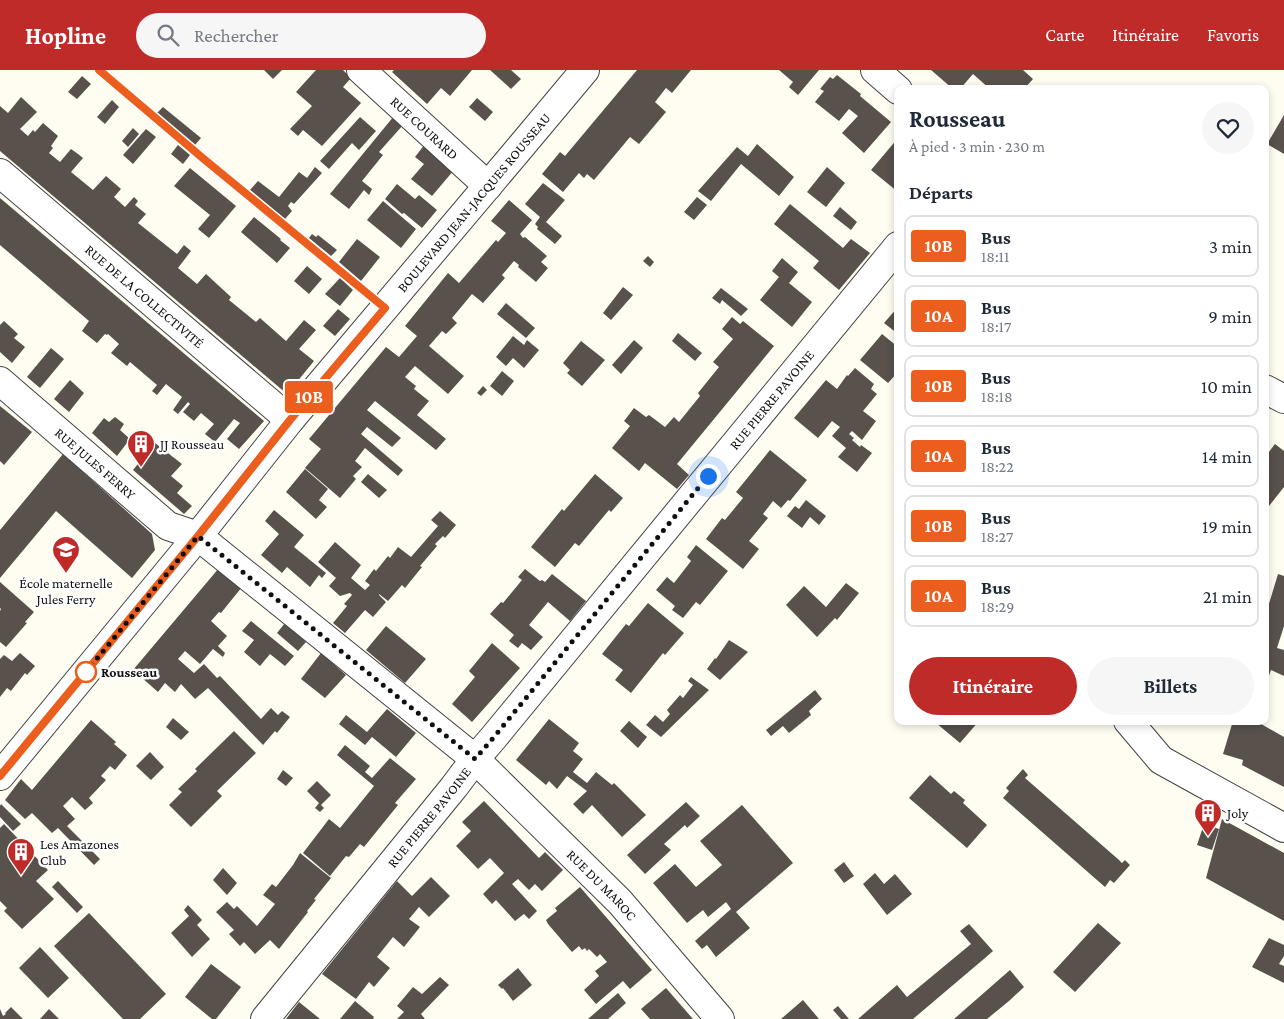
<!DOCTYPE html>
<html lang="fr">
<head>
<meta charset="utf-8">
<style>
	:root { --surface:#fff; --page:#f6f6f7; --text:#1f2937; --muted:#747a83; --line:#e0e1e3; --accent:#bf2b28 }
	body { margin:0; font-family:"Crimson Pro",serif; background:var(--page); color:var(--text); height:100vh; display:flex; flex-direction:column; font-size:19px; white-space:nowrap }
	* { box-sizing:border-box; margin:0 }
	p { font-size:16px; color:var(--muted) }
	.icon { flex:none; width:28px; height:28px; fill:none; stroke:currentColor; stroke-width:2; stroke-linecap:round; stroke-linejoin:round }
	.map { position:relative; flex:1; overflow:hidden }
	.sheet { position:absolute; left:894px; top:15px; width:375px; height:640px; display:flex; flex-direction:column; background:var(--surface); border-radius:10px; box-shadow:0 2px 8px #0003 }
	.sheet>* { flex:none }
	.badge { padding:0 10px; border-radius:4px; font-size:18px; line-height:32px }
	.you { position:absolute; width:25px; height:25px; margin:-12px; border:4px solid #fff; border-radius:50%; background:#1a73e8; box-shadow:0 0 0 8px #1a73e833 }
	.map>.badge { position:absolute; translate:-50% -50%; box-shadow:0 0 0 2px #fff }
	h2 { padding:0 15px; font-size:19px; line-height:45px }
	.round { display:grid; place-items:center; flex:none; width:52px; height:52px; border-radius:26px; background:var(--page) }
	.headline { display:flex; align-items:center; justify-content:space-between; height:85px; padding:0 15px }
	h1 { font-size:24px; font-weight:700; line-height:38px }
	.action { display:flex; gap:10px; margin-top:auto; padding:10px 15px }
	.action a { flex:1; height:58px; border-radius:30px; background:var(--accent); color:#fff; font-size:20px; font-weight:700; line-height:58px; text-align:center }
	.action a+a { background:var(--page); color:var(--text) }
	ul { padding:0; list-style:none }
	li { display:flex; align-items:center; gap:15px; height:62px; margin:0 10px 8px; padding:0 5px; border:2px solid var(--line); border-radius:10px }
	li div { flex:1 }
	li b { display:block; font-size:19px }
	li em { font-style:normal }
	li .badge { min-width:55px; font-weight:700; text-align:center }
	header { display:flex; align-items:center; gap:30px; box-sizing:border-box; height:70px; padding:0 25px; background:var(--accent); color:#fff }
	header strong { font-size:24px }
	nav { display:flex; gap:28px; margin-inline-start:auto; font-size:18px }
	.search { width:350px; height:45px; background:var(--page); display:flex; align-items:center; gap:12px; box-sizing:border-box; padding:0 18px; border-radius:28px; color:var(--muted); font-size:19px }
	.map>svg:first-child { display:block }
</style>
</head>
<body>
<header>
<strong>Hopline</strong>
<div class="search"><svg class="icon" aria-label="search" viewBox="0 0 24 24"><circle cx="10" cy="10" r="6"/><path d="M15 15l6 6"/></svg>Rechercher</div>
<nav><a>Carte</a><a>Itinéraire</a><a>Favoris</a></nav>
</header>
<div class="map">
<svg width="1284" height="949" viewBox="0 0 1284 949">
	<rect width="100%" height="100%" fill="#fffdf2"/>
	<!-- building -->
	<g fill="#58514c">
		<path d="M264,0H282L273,9Z"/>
		<path d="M316,0H343L351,8L343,17L361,33L322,76L303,60L298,66L290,59L312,36L296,22Z"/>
		<path d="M394,0H472L450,26L441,18L427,34L392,2Z"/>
		<path d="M490,0H511L521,9L511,19Z"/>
		<path d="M637,0H691L672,23L666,18L655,32L666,42L639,74L630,67L594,110L587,104L584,108L579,103L563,122L542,104L560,82L565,86Z"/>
		<path d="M779,0H819L798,25L789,17L793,12Z"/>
		<path d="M931,0H1023L1033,9L1024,19H990L973,4L960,19H953Z"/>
		<path d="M837,5L861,24L860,26L891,52L864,83L842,63L858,46L849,39L839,51L815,32L824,21L820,19L830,7L833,9Z"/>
		<path d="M82,6L91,14L77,29L68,22Z"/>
		<path d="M21,27L37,42L20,59L28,66L33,60L35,62L43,53L58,66L51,76L53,78L49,83L60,92L71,79L78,84L83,88L71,102L93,120L106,106L121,119L114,127L125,137L134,127L138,131L135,135L146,144L138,153L177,184L184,175L191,181L178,198L197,214L206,204L231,227L229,230L256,252L260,248L286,271L304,250L316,260L299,279L314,291L287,324L0,81V36L8,43Z"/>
		<path d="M477,28L493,42L485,51L469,37Z"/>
		<path d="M112,30L119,37L105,54L97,47Z"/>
		<path d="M163,37L201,68L195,75L156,44Z"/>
		<path d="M1284,45V84L1267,74Z"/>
		<path d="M394,46L403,55L379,82L383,85L362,111L372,119L369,125L364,120L349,139L330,124Z"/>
		<path d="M360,47L376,61L359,80L352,73L329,99L320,91Z"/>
		<path d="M133,58L139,64L128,77L122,71Z"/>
		<path d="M146,59L156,67L133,94L123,85Z"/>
		<path d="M898,68V122L871,100Z"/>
		<path d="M425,74L454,100L432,126L411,109L424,94L415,87Z"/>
		<path d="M757,74L794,107L779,126L741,94L711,131L698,121L737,77L748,86Z"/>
		<path d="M178,75L190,85L183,94L171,84Z"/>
		<path d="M315,97L322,103L294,134L291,132L288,136L292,141L285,149L250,120L258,111L279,127L299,102L307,108Z"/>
		<path d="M827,97L845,113L826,137L807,122Z"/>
		<path d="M190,98L236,136L209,168L198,159L210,145L174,116Z"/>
		<path d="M543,113L565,130L546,152L562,166L555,174L537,159L538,157L535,154L540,147L525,134Z"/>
		<path d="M397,114L415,129L419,125L437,140L422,158L404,143L402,144L385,129Z"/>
		<path d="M697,127L707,135L694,150L684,142Z"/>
		<path d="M0,128L264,351L239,379L227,369L240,353L234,349L215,372L205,364L214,354L201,343L194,351L183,342L190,334L188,332L178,344L173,340L182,327L166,314L157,325L152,321L157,315L130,292L127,296L111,283L119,274L108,264L107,265L105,264L97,273L82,261L89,251L0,175Z"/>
		<path d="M509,130L532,150L520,164L523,168L525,167L547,186L541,192L548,198L536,212L518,197L519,195L514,191L502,205L505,208L483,233L472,224L452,248L457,253L446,264L442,261L429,276L464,306L448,324L415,296L405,307L416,316L414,319L429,331L417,345L446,369L436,380L375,331L367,340L401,368L392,377L367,357L361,364L403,400L398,406L365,378L355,391L362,397L353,406L356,409L340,428L305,398L321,379L309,369L386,277L399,287L417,266L405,256L448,203L459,213L496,170L498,172L506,163L491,151Z"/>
		<path d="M383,131L416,159L401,178L367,150Z"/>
		<path d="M790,134L843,178L851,169L870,183L839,220L813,198L819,191L774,154Z"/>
		<path d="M840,137L857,152L851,160L833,146Z"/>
		<path d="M254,147L281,169L280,170L290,178L277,193L241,162Z"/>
		<path d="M312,164L316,167L318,165L337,180L331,186L309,168Z"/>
		<path d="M357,169L380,187L361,211L339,192Z"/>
		<path d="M648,186L654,192L650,197L643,191Z"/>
		<path d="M782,188L798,202L789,213L812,232L792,257L760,230L779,207L772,201Z"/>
		<path d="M307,196L322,209L309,224L294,211Z"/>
		<path d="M340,208L353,220L340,236L325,224Z"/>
		<path d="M623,217L633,225L611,250L603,243Z"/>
		<path d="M721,218L748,239L741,246L722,230L720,234L712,228Z"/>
		<path d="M506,233L535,258L526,268L497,244Z"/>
		<path d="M898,237V264L884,253Z"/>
		<path d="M338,239L350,249L335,266L323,256Z"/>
		<path d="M732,247L740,254L743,251L774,276L677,394L689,405L677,419L645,393L639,401L612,378L630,356L624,351L634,338L646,347L649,345L665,357L674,347L679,352L700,326L698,323L719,297L713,292L733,269L722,259Z"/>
		<path d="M4,251L18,264L14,268L25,277L12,293L0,282V255Z"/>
		<path d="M678,263L702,283L695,291L672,271Z"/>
		<path d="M882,264L898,277V302L888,313L860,290Z"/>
		<path d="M513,266L524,275L527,270L539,280L524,298L513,288L506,296L496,287Z"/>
		<path d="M634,270L643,278L621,304L612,295Z"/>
		<path d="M581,271L605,290L582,316L567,303L570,300L563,293Z"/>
		<path d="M51,278L64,289L40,318L27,307Z"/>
		<path d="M855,298L874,314L871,319L877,324L863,341L876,351L862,370L852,361L849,364L854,368L852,370L860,377L861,375L872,383L857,402L838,387L846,378L832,366L840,357L832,351L818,368L794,348L826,310L837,319L847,305L848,306Z"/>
		<path d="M502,301L514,311L502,326L490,316Z"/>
		<path d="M70,310L84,323L69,342L54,329Z"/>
		<path d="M483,316L487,320L481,326L477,323Z"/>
		<path d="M0,336L32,362L4,395L0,391Z"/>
		<path d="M115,347L124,354L120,360L130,369L117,386L92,363L104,348L109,352Z"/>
		<path d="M155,373L182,394L171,406L183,416L177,423L192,436L184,444L133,400Z"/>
		<path d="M1275,374L1284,381V417L1265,441V387Z"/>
		<path d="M770,380L807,410L790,431L788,430L781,438L773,431L763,444L768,448L749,471L759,479L743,499L706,469L722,448L725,450L743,428L736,422Z"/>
		<path d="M63,384L152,464L155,480L132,508L56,441L0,508V460Z"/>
		<path d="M305,399L328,419L319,430L327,437L316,449L286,422Z"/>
		<path d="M368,404L387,420L379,428L361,412Z"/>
		<path d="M595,404L623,428L611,442L609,440L579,476L575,473L555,497L531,477L562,439L564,441Z"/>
		<path d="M806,430L826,446L819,455L810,447L802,458L787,446L795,436L799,439Z"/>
		<path d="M274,440L304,465L294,477L326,503L322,508L319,505L310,517L287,497L282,503L261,485L279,464L265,451Z"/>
		<path d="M440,441L456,455L445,468L443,466L435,474L437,476L420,496L422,497L405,518L402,515L388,531L379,524V525L386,532L373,547L365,540L345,563L333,553L347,536L344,534L352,525L350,523L340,526L329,516L336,508L318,492L335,472L361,495L351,508L365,520L370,515L365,511L374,499L376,501L388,486L390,488L398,477L411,487L438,456L431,450Z"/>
		<path d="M696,475L728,501L700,535L696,532L683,548L672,540L675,536L656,520L667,507L674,513L691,491L687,487Z"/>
		<path d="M219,498L242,517L221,543L219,542L211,551L227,566L218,576L225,583L223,587L213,579L200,594L185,581L178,589L194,603L204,594L217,608L220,606L261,649L271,638L278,645L282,641L290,647L277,663L275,661L263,675L208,618L195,629L181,614L175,622L165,613L158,622L133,600Z"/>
		<path d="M525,499L540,511L542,510L545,512L552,504L586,531L570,551L548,532L529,555L543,567L531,580L522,573L518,578L509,571L514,565L490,544L501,532L503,533L522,510L518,507Z"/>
		<path d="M1278,504L1284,506V556L1277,578L1284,580V606L1271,600L1265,617V547Z"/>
		<path d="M0,512L34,542L25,552L27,553L6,577L0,572V541L1,539L0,538Z"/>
		<path d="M846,513L859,523L837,550L835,548L817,567L786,535L804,516L826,537Z"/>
		<path d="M648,533L684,563L665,585L663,583L631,623L615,610L623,600L602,584L626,554L629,556Z"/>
		<path d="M251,551L294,586L285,596L270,584L260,596L244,582L254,570L242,561Z"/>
		<path d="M285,553L306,572L298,581L277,563Z"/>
		<path d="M386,556L426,589L405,613L366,580Z"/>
		<path d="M729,570L748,582L720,610L707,599L715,588L716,589Z"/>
		<path d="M492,573L520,598L472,652L452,634L475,607L469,601Z"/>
		<path d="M20,583L35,596L27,605L25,603L11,621L7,618L0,627V589L4,585L12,591Z"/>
		<path d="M321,583L346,605L325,628L301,609Z"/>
		<path d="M691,607L709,620L661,667L646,655L655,645L663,652L670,644L667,640L680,625L683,628L693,615L688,611Z"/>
		<path d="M815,620L822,629L809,641L811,645L789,663L783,656L771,666L766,660Z"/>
		<path d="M387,639L416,663L396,687L372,667L365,675L339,654L346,645L367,662Z"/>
		<path d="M173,648L189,662L181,670L166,657Z"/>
		<path d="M549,649L579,673L573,681L583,689L573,702L587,713L596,702L612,715L614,713L646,745L622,767L592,735L583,744L573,734L587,721L567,706L557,719L549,711L546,715L516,690Z"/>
		<path d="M91,650L116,672L114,674L127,685L115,700L110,696L101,706L106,710L89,728L93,733L85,740L72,727L63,736L75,749L67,756L100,789L94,795L58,758L52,763L32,743L25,749L5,730L21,709L32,720Z"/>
		<path d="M629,651L647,667L638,678L620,661Z"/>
		<path d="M937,651H979L960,673L936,653Z"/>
		<path d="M1233,651H1256L1284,667V717L1242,695L1243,690L1223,684Z"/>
		<path d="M234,661L256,683L217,721L222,726L191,757L169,735L182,722L178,719L197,701L195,699Z"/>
		<path d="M345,675L370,696L365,702L372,708L390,688L416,709L395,733L398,735L364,777L360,774L349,787L346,786L330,806L303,783L329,749L340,758L374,716L337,685Z"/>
		<path d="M150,682L164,697L151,710L136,696Z"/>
		<path d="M1023,699L1028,705L1025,708L1119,790L1122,793L1125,790L1130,795L1114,813L1110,810L1105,817L1003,728L1009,721L1006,718Z"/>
		<path d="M283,700L293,708L286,716L277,709Z"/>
		<path d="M930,705L951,724L954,721L965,730L963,733L987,755L967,778L909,728Z"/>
		<path d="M317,711L331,725L321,735L324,738L320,742L315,738L319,733L307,721Z"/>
		<path d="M484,731L539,788L545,782L563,800L542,821L535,814L529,820L518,809L512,814L537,841L529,849L524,844L515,851L496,830L492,834L483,824L504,803L490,788L478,799L456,776L471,761L462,752Z"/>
		<path d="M686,732L700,746L687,758L685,755L664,774L671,780L645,804L627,785Z"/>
		<path d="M1,734L21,754L13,761L0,747V736Z"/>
		<path d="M742,735L793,793L736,842L750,858L716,887L707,875L702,879L695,871L731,839L726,832L708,847L703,840L687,853L653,813L675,794L696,817L722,795L700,771Z"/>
		<path d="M1222,749L1284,783V851L1206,808Z"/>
		<path d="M4,754L48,800L36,811L54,829L22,859L4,841L7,838L0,831V758Z"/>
		<path d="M1204,754L1219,759L1212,780L1197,775Z"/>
		<path d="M300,783L331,808L314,829L316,830L307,841L308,842L279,879L270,870L255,884L244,872L240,876L229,864L234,860L216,842L227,832L234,839L237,836L257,856L275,834L263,825L272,814L276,817L293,795Z"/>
		<path d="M844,792L854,806L844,813L834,800Z"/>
		<path d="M223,798L237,813L227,825L213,810Z"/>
		<path d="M875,803L884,814L895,804L912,824L887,845L863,814Z"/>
		<path d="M431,807L450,826L429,847L419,837L409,849L420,857L404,877L393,867L377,887L390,898L374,917L369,912L356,929L322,904L397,811L412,826Z"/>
		<path d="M58,811L83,837L77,843L52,817Z"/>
		<path d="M580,817L652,900L630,919L623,911L596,934L584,920L599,906L595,901L607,892L600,884L597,887L589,879L587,881L585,878L582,880L579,876L572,882L548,854L546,850L557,841L555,838Z"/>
		<path d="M188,835L202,850L197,855L210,869L192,887L171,863L189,846L184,840Z"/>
		<path d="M89,843L166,924L140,949H123L54,876Z"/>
		<path d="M1098,853L1121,873L1075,922L1053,902Z"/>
		<path d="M969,854L993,881L985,888L913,949H858L897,915L907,927L971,874L960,861Z"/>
		<path d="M1269,868L1284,875V886L1279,894L1284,896V913L1252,897Z"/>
		<path d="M40,877L69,908L48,928L19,898Z"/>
		<path d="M211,894L241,917L216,949H212L185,927Z"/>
		<path d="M518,898L532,915L513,931L503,918L502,919L498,915Z"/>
		<path d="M1010,900L1024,917L1009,931L987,949H954Z"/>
		<path d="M440,907L449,915L421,944L425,949H397L404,942L397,936L413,917L422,924Z"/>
		<path d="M666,918L693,949H650L641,939Z"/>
		<path d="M618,923L626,933L608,949H588Z"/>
		<path d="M803,930L819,949H781Z"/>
		<path d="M355,931L374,947L373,949H340Z"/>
		<path d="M299,932L320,949H286Z"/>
		<path d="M838,936L849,949H841L833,940Z"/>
		<path d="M11,937L23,949H0V939L3,946L6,944L5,943Z"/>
		<path d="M49,939L59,949H40Z"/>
	</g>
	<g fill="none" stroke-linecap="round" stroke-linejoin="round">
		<defs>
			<g id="minor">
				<path id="s1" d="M361,0L488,116"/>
				<path d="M875,0L898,20"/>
				<path id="s2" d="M0,103L290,350"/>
				<path id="s3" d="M0,311L168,456L198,466L475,689L620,832L720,949"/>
				<path d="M1265,319L1284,329"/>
				<path d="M1128,651L1161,690L1284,758"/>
				<path id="s4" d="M0,706L198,466L290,350L513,86L585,0"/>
				<path id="s5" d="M265,949L454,717L475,689L494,667L898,176"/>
			</g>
		</defs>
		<!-- minor casing -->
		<use href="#minor" stroke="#424242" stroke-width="30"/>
		<!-- minor -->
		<use href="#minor" stroke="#fff" stroke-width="28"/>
	</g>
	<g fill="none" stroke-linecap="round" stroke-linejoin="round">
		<defs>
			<path id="line" d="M0,706L198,466L290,350L385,238L205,90L99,0"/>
		</defs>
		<!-- line casing -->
		<use href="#line" stroke="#fff" stroke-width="11"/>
		<!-- line -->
		<use href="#line" stroke="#eb5e1d" stroke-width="8"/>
		<!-- walk -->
		<path stroke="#0f0f0f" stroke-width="5" stroke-dasharray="0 9" d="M86,602L198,466L475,689L494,667L708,406"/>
	</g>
	<!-- icons -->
	<defs>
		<symbol id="building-pin" viewBox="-11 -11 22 30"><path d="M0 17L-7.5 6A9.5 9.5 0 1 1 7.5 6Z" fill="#bf2b28" stroke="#fff"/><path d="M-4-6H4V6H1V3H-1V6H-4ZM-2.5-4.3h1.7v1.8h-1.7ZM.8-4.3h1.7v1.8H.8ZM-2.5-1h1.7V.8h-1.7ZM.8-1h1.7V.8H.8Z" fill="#fff"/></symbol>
		<symbol id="school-pin" viewBox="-11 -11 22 30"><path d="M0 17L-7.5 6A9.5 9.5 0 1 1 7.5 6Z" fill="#bf2b28" stroke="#fff"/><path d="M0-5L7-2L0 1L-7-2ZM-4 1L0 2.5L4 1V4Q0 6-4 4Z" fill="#fff"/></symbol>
	</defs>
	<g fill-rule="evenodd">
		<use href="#building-pin" x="125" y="358" width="32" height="43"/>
		<use href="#school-pin" x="50" y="464" width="32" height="43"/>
		<use href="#building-pin" x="1192" y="727" width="32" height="43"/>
		<use href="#building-pin" x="5" y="766" width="32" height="43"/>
	</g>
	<!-- markers -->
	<circle fill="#fff" stroke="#eb5e1d" stroke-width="2.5" cx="86" cy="602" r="10"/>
	<g text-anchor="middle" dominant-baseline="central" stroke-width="5" stroke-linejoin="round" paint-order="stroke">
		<!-- street labels -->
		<g font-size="14" fill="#0f0f0f" stroke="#fff">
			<text stroke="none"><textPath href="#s1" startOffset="86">RUE COURARD</textPath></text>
			<text stroke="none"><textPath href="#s4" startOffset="744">BOULEVARD JEAN-JACQUES ROUSSEAU</textPath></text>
			<text stroke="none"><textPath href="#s2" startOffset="190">RUE DE LA COLLECTIVITÉ</textPath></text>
			<text stroke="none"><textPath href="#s5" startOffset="800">RUE PIERRE PAVOINE</textPath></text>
			<text stroke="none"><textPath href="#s3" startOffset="126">RUE JULES FERRY</textPath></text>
			<text stroke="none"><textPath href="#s5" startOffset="260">RUE PIERRE PAVOINE</textPath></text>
			<text stroke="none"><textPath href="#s3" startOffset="788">RUE DU MAROC</textPath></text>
		</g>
		<!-- poi labels -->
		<g font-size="14" fill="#0f0f0f" stroke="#fff" text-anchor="start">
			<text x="160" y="374">JJ Rousseau</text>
			<text x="66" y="513" text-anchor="middle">École maternelle<tspan x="66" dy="16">Jules Ferry</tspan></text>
			<text x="1227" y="743">Joly</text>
			<text x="40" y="774">Les Amazones<tspan x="40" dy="16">Club</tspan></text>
		</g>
		<!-- stop labels -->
		<g font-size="14" font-weight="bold" fill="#0f0f0f" stroke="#fff" text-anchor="start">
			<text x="101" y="602">Rousseau</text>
		</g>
	</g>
</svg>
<div class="you" style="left:708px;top:406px"></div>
<b class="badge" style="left:309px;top:327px;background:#eb5e1d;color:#fff">10B</b>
<section class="sheet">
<div class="headline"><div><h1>Rousseau</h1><p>À pied · 3 min · 230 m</p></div><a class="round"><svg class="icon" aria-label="heart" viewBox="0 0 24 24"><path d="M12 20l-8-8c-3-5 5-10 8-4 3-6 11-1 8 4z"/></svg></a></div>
<h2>Départs</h2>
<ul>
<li><span class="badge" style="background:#eb5e1d;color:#fff">10B</span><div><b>Bus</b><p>18:11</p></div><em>3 min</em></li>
<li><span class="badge" style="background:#eb5e1d;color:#fff">10A</span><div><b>Bus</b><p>18:17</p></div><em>9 min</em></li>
<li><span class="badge" style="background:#eb5e1d;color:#fff">10B</span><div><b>Bus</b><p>18:18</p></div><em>10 min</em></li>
<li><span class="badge" style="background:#eb5e1d;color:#fff">10A</span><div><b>Bus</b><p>18:22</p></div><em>14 min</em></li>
<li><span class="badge" style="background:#eb5e1d;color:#fff">10B</span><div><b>Bus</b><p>18:27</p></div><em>19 min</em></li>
<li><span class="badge" style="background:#eb5e1d;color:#fff">10A</span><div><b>Bus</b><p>18:29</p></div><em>21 min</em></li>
</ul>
<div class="action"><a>Itinéraire</a><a>Billets</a></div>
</section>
</div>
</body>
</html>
